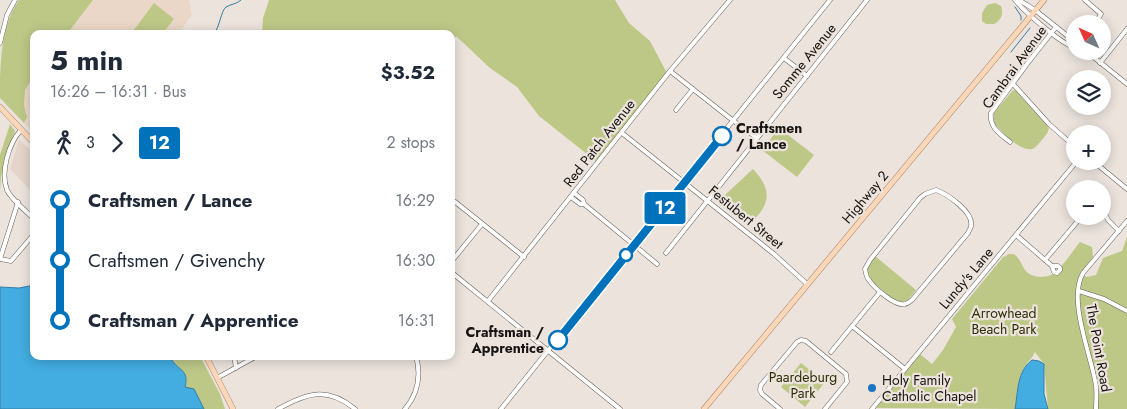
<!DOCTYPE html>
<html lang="en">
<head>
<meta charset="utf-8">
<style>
	:root { --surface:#fff; --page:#f6f6f7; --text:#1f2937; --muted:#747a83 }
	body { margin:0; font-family:Jost,sans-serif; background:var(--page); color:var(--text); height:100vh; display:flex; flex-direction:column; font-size:19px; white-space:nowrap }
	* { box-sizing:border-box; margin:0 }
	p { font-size:16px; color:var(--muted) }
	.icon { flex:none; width:28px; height:28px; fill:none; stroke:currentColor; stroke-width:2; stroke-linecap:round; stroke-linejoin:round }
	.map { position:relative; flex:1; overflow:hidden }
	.details { position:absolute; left:30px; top:30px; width:425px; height:330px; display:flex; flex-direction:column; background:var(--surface); border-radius:10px; box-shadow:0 2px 12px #0003 }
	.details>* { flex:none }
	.badge { padding:0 10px; border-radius:4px; font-size:18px; line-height:32px }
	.needle { width:32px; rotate:315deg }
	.fabs { position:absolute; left:1066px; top:15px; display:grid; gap:10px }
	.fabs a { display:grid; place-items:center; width:45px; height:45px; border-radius:50%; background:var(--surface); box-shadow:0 2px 12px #0003; font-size:25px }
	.map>.badge { position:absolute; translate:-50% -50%; box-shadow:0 0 0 2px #fff }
	.legs { display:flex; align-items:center; gap:8px; height:55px; padding:0 20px; font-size:16px }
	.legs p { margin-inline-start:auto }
	.overview { display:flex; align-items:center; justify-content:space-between; height:85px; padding:0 20px }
	h1 { font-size:28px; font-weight:700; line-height:38px }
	ul { padding:0 20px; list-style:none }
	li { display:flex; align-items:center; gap:18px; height:60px; font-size:19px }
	li i { display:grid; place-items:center; width:8px; height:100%; margin:0 6px; background:currentColor }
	li i::after { content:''; width:12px; height:12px; margin:-6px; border:4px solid; border-radius:50%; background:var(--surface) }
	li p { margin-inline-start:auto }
	li:first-child i { background:linear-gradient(#0000 50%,currentColor 0) }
	li:last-child i { background:linear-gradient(currentColor 50%,#0000 0) }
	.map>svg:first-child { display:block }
</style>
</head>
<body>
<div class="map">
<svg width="1127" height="409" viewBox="0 0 1127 409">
	<rect width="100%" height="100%" fill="#ece3dd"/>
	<!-- built -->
	<path fill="#e4d4ca" d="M19,139L34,154V194L10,169Z"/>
	<!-- education -->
	<g fill="#ead7c7">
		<path d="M93,0H189L192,15L178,34H67Z"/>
		<path d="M34,76V133L24,123L26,120L27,113L24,105L25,90Z"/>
	</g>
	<!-- green -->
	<g fill="#bdc887">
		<path d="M19,0H93L67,34H34V76L25,90L24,105L27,117L24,123L0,98C0,67 0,27 19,0Z"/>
		<path d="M269,0H615L629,23L650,41L668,75L597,162L539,116L517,87L490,68L456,36L451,42V34H262L263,18Z"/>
		<path d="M154,3L174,19L162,34H131Z"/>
		<path d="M995,3L1001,6C1004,14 1001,20 994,24H986L982,21V13L987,5Z"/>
		<path d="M1013,90L1016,91L1049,128C1048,134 1044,137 1041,141C1038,144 1036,148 1032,149C1020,152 1001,131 994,123V113Z"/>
		<path d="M10,124L15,131L1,177L0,191V155Z"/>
		<path d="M779,128L814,155L797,177L762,150Z"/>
		<path d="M753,169C771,188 772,204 751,222L725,195Z"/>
		<path d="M1127,237V409H1048L1044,364L1035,352C1032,359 1029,360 1026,365C1017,377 1018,395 1015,409L876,408L920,354L932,364L943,350L956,327L952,319L1004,256L1005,257L1008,254H1014C1020,259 1021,264 1025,270C1031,278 1047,279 1054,273C1064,265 1072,252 1080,242L1092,247L1093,257L1080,274L1087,277L1096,275L1103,258L1122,251Z"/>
		<path d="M875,256L916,290L908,300L900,303L896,302L868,278C863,269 870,263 875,256Z"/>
		<path d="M169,356H200L220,394L225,409H197L192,395L183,383L181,370Z"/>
		<path d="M801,363L825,382L805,407L781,387Z"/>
	</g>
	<!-- water -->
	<g fill="#43ace0" stroke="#367ea2">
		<path d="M34,285V356H170C176,371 190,368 185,387L194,389L204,409H0V287L19,288Z"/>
		<path d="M1032,360L1039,361L1044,364V394L1048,409H1015C1018,392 1017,371 1032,360Z"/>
	</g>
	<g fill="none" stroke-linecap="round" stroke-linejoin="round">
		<!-- stream -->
		<g stroke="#367ea2" stroke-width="1">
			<path d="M1015,7L1021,16V20"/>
			<path d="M214,34C220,26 221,11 226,7C231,4 237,4 241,0"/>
			<path d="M1011,52L1030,28"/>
		</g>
		<defs>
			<g id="minor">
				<path d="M1015,0C1024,11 1063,46 1075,47"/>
				<path d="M1019,0L1035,10L1075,42"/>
				<path d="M1085,0L1101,14L1095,24"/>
				<path d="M0,43L7,15L15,0"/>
				<path d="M1086,51L1127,84"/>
				<path d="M784,58L807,76"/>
				<path d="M1100,63L1127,29"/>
				<path d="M670,71L731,119L757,138"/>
				<path d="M1013,84L1049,124L1075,147"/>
				<path d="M676,110L693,89"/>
				<path d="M21,130C9,143 0,172 7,190C10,198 27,212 34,219"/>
				<path d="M622,133L774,254L807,284"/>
				<path d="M1010,142C1000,134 989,127 991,113L1027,64L1056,27"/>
				<path d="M1093,161L1127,189"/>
				<path d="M936,190C947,194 974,212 971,226C971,228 969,230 968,233L912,300C910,301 907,304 905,304C896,307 874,288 869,280C866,277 866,273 865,269L870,260L920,198L925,194Z"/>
				<path d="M574,193L583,200L584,204L657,264"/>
				<path d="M571,197L580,204H584"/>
				<path d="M454,201L524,257"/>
				<path d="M1102,208L1108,220L1119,231"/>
				<path d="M1016,235L1052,266L1054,272L1057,273L1060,270V268L1058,266H1052"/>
				<path d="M666,253L867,0"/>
				<path d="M0,259L18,202"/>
				<path d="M0,259L11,261L34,234"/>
				<path d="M1045,260L1082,216"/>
				<path d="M451,262L482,224"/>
				<path d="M451,272L620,409"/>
				<path d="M1079,291L1104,299L1127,311"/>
				<path d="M488,301L670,71L730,0"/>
				<path d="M852,326L905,369"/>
				<path d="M831,352L880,292"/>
				<path d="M234,356L236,368"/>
				<path d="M217,378L257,356"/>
				<path d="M278,409C307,393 327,386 355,409"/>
				<path d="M405,409C418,394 421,375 416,356"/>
				<path d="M501,409L830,0"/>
				<path d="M780,409L762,394L760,390L761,385L797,342L801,340L806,341L846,374L847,382L825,409"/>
				<path d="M872,409L1077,161"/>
				<path d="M1096,409C1096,401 1097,394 1096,386C1092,357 1067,300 1083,273L1127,221"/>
			</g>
			<g id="major">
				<path d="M0,107L34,143"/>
				<path d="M206,356L233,409"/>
				<path d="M704,409L1044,0"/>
			</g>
		</defs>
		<!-- minor casing -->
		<use href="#minor" stroke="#655d58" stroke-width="5"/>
		<!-- major casing -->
		<use href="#major" stroke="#aa8261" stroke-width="6"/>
		<!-- minor -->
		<use href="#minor" stroke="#fff" stroke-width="4"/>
		<!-- major -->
		<use href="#major" stroke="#fbd7ba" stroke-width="5"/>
	</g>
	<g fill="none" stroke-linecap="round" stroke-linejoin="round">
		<defs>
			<path id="line-1" d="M558,340L722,136"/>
		</defs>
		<!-- line-1 casing -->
		<use href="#line-1" stroke="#fff" stroke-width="11"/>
		<!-- line-1 -->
		<use href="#line-1" stroke="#0072bc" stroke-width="8"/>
	</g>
	<!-- markers -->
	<g fill="#fff" stroke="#0072bc" stroke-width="2.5">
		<circle cx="722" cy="136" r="9"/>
		<circle cx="626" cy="255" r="6"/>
		<circle cx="558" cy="340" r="9"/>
	</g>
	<circle fill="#1b75c2" stroke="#ece3dd" stroke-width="2" cx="872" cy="388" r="5"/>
	<g text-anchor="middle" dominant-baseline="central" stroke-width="4.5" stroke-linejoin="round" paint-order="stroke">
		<!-- street labels -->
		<g font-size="14" fill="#161311" stroke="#ece3dd">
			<text transform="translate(804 61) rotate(-51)">Somme Avenue</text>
			<text transform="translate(1014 67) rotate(-54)">Cambrai Avenue</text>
			<text transform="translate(599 143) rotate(-52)">Red Patch Avenue</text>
			<text transform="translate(865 197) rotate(-50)">Highway 2</text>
			<text transform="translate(746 217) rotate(39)">Festubert Street</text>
			<text transform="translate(966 278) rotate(-50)">Lundy's Lane</text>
			<text transform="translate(1099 348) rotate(80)">The Point Road</text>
		</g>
		<!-- stop labels -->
		<g font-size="14" font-weight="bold" fill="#161311" stroke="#ece3dd" text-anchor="start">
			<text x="736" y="128">Craftsmen<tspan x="736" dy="16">/ Lance</tspan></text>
			<text x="544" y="332" text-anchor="end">Craftsman /<tspan x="544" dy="16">Apprentice</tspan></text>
		</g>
		<!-- park labels -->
		<g font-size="14" fill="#2a2f05" stroke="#ece3dd">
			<text x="1004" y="313">Arrowhead<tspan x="1004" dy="16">Beach Park</tspan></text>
			<text x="803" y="377">Paardeburg<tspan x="803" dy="16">Park</tspan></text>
		</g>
		<!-- poi labels -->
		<g font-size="14" fill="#161311" stroke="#ece3dd" text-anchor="start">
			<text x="882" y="380">Holy Family<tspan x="882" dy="16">Catholic Chapel</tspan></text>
		</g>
	</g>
</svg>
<div class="fabs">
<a><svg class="needle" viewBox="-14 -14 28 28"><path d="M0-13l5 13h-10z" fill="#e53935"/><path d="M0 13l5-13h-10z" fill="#747a83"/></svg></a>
<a><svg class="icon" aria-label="layers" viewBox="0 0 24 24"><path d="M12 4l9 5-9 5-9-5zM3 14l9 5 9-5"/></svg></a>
<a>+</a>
<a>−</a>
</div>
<b class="badge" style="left:665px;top:208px;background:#0072bc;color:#fff">12</b>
<section class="details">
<div class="overview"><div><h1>5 min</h1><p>16:26 – 16:31 · Bus</p></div><b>$3.52</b></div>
<div class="legs"><svg class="icon" aria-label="walk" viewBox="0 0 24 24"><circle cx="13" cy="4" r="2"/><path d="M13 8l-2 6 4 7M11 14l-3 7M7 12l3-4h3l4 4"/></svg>3<svg class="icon" aria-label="forward" viewBox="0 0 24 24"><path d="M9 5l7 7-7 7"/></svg><b class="badge" style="background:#0072bc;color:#fff">12</b><p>2 stops</p></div>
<ul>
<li><i style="color:#0072bc"></i><b>Craftsmen / Lance</b><p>16:29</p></li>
<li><i style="color:#0072bc"></i><span>Craftsmen / Givenchy</span><p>16:30</p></li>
<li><i style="color:#0072bc"></i><b>Craftsman / Apprentice</b><p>16:31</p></li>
</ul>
</section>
</div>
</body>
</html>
